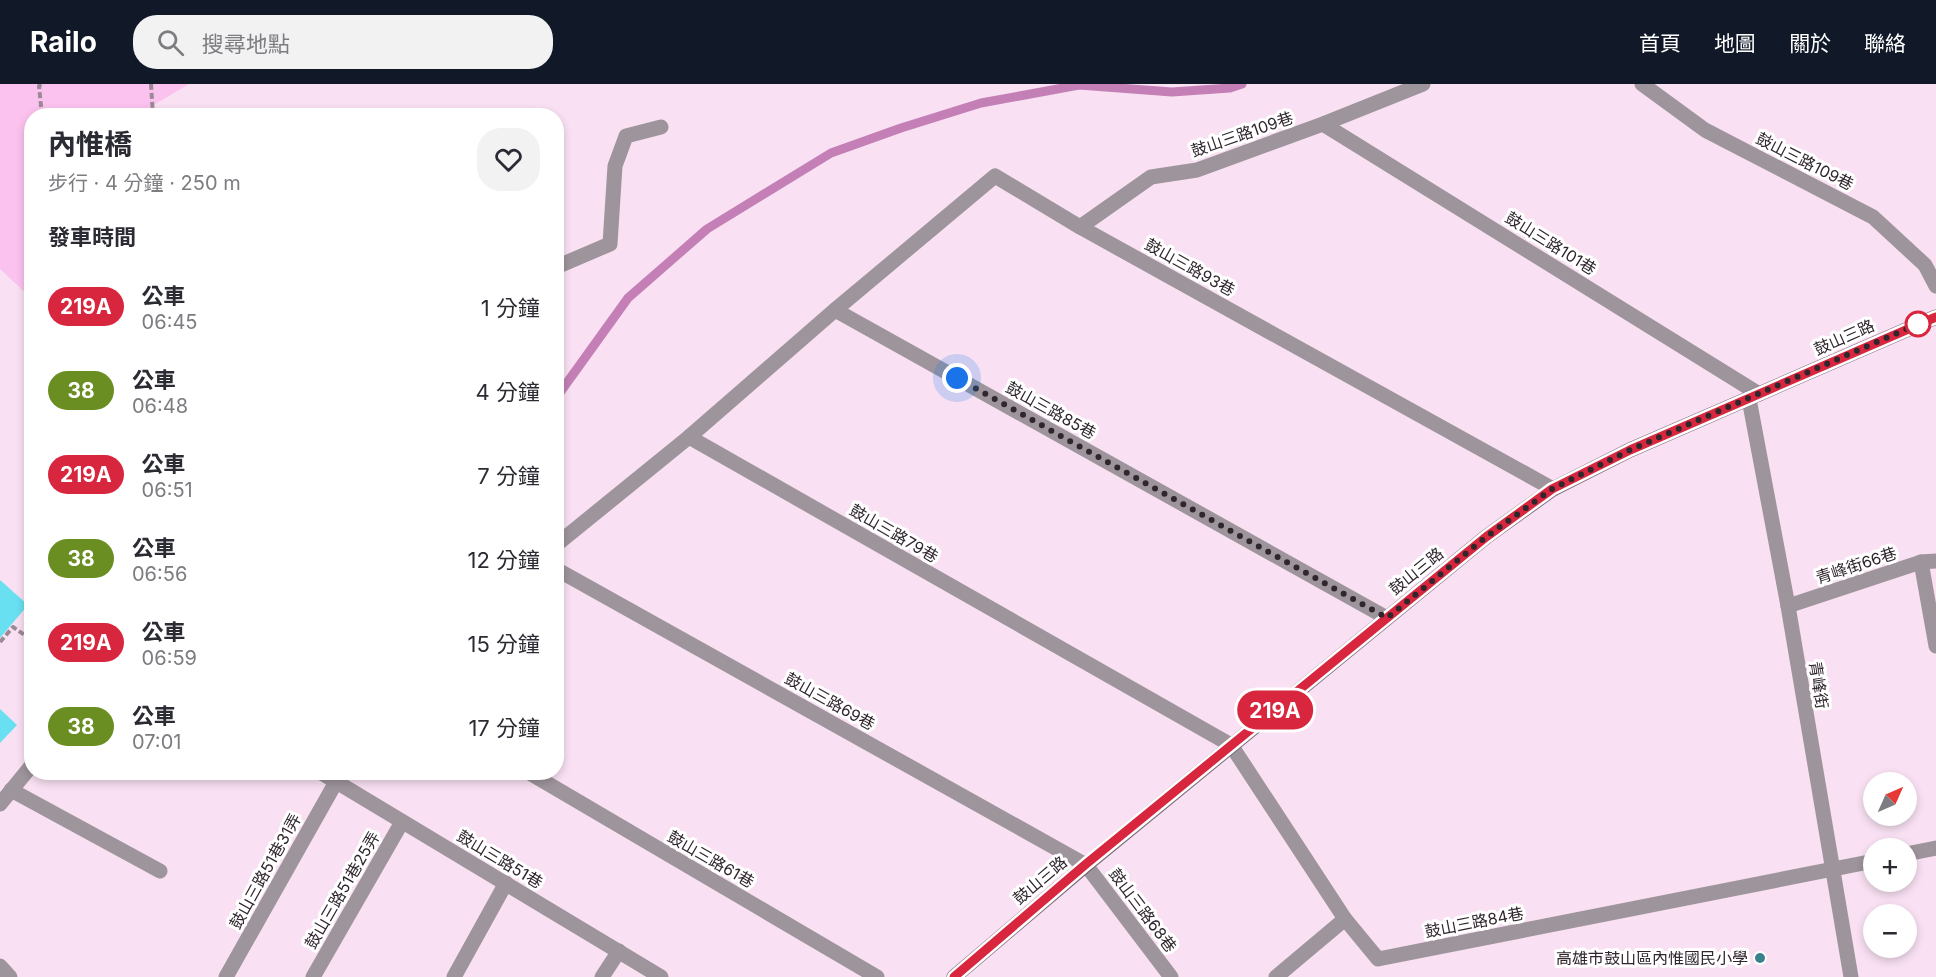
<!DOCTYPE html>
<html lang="zh-TW">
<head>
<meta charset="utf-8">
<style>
	:root { --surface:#fff; --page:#f2f2f3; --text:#2b2b33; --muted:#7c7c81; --accent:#111827 }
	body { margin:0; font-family:Inter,"Noto Sans TC",sans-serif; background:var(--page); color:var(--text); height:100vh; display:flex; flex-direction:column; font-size:22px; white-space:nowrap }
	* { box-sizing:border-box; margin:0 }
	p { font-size:20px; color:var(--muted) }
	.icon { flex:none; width:33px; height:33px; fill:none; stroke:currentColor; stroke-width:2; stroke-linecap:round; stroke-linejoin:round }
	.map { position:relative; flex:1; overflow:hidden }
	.drawer { position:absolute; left:24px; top:24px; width:540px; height:672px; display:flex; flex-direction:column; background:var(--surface); border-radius:24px; box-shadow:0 3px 9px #0003 }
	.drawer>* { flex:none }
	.badge { padding:0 12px; border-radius:20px; font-size:21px; line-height:39px }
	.needle { width:39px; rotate:45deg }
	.tools { position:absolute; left:1863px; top:688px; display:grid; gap:12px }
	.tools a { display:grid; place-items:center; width:54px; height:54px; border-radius:50%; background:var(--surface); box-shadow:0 3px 9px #0003; font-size:30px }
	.you { position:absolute; width:30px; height:30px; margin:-15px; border:4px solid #fff; border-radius:50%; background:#1a73e8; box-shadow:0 0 0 9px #1a73e833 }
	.map>.badge { position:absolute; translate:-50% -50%; box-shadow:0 0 0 3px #fff }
	h2 { padding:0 24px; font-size:22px; line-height:54px }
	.round { display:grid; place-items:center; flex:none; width:63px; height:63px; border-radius:24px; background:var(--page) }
	.headline { display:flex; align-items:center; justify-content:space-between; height:102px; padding:0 24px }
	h1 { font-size:28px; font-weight:700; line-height:45px }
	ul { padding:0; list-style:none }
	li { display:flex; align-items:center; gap:18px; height:84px; padding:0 24px }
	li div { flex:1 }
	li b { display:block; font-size:22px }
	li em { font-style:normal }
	li .badge { min-width:66px; font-weight:700; text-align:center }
	header { display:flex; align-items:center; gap:36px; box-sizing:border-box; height:84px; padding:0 30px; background:var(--accent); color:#fff }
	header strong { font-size:28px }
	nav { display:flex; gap:33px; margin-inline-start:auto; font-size:21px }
	.search { width:420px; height:54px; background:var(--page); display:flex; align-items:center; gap:15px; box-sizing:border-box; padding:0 21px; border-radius:24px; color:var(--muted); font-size:22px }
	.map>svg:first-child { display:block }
</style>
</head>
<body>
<header>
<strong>Railo</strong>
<div class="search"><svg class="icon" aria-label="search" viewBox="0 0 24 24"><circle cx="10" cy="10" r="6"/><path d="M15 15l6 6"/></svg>搜尋地點</div>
<nav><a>首頁</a><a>地圖</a><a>關於</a><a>聯絡</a></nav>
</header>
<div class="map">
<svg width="1936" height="893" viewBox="0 0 1936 893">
	<rect width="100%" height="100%" fill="#f9e1f3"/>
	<!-- green -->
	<path fill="#fcc2ef" d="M0,0H189L137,31L32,32L31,214L0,185Z"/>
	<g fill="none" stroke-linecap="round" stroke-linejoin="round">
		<!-- stream -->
		<path stroke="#c480b6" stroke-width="9" d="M556,314L628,214L707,145L831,69L901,44L981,19L1079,1L1172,8L1230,4L1242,0"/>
	</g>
	<!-- building -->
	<g fill="#69e0f2">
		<path d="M0,496L28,521L0,554Z"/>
		<path d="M0,625L17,641L0,659Z"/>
	</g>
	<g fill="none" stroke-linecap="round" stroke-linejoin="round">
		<!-- path -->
		<g stroke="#9b8a96" stroke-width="4" stroke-dasharray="6 3" stroke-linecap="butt">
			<path d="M41,0L39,2L42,32"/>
			<path d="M151,0L153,32"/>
			<path d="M0,558L13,543L32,556"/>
		</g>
		<!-- lane -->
		<g stroke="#9e959c" stroke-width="15">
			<path d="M556,183L610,160L615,82L626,52L661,43"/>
			<path d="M11,706L160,787"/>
			<path d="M0,720L32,681"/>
			<path d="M0,882L10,893"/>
			<path d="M226,893L336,698"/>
			<path d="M313,893L402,738"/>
			<path d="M454,893L506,799"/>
			<path d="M602,893L619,867"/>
		</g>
		<!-- street -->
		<g stroke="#9e959c" stroke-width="15">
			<path d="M1642,0L1705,46L1873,133L1925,181L1936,202"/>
			<path d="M1323,40L1759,310"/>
			<path d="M1080,143L1151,93L1197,86L1323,40L1423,0"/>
			<path d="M835,226L1387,534"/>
			<path d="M1749,315L1788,522L1851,893"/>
			<path d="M689,353L1231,661L1345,835L1378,875L1874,777"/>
			<path d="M556,461L689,353L835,226L995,92L1080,143L1553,405"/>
			<path d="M1921,478L1936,562"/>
			<path d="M556,485L1086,781L1171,893"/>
			<path d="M1788,522L1921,478L1936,477"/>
			<path d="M320,688L661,893"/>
			<path d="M528,688L877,893"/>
			<path d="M1906,770L1936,764"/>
			<path d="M1276,893L1345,835"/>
		</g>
		<!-- secondary -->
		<path stroke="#7a6c77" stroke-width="15" d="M954,893L1086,781L1486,453L1553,405L1630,366L1936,233"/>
	</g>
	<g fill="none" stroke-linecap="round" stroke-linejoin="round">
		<defs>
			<path id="line" d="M954,893L1086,780L1486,453L1552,405L1630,366L1936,233"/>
		</defs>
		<!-- line casing -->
		<use href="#line" stroke="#fff" stroke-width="14"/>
		<!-- line -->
		<use href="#line" stroke="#d7263d" stroke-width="9"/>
		<!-- walk -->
		<path stroke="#30272e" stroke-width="6" stroke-dasharray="0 10.8" d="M957,294L1387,534L1486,453L1552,405L1630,366L1918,240"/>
	</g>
	<!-- markers -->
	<circle fill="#fff" stroke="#d7263d" stroke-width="3" cx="1918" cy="240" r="12"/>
	<circle fill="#3c828d" stroke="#fff" stroke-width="2" cx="1760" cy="874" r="6"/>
	<g text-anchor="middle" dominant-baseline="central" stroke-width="6" stroke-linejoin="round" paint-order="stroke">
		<!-- street labels -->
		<g font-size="16" fill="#30272e" stroke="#fff">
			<text transform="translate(1242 50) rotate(-19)">鼓山三路109巷</text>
			<text transform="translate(1805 77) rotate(27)">鼓山三路109巷</text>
			<text transform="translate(1551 159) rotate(32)">鼓山三路101巷</text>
			<text transform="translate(1190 183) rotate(29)">鼓山三路93巷</text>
			<text transform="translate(1844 253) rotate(-24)">鼓山三路</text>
			<text transform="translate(1051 326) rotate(29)">鼓山三路85巷</text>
			<text transform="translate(894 449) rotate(30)">鼓山三路79巷</text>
			<text transform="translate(1856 481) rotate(-18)">青峰街66巷</text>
			<text transform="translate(1416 487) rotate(-39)">鼓山三路</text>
			<text transform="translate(1819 601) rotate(81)">青峰街</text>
			<text transform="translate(830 617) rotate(29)">鼓山三路69巷</text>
			<text transform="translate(500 775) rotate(31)">鼓山三路51巷</text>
			<text transform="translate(711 775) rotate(30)">鼓山三路61巷</text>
			<text transform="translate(265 787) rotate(-61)">鼓山三路51巷31弄</text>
			<text transform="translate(1040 796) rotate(-40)">鼓山三路</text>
			<text transform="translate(342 806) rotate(-60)">鼓山三路51巷25弄</text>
			<text transform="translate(1143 826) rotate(53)">鼓山三路68巷</text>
			<text transform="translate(1474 838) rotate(-11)">鼓山三路84巷</text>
		</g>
		<!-- poi labels -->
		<g font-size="16" fill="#30272e" stroke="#fff" text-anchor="end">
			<text x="1748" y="874">高雄市鼓山區內惟國民小學</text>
		</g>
	</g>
</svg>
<div class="tools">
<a><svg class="needle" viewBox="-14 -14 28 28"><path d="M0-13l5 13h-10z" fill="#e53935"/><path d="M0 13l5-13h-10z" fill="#7c7c81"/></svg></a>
<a>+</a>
<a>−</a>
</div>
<div class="you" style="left:957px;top:294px"></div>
<b class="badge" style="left:1275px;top:626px;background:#d7263d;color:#fff">219A</b>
<section class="drawer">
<div class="headline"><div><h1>內惟橋</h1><p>步行 · 4 分鐘 · 250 m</p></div><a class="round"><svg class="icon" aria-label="heart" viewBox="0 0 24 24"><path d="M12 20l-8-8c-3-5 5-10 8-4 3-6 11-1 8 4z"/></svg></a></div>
<h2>發車時間</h2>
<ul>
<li><span class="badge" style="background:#d7263d;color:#fff">219A</span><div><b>公車</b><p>06:45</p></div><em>1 分鐘</em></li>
<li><span class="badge" style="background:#6b8e23;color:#fff">38</span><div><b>公車</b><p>06:48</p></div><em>4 分鐘</em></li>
<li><span class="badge" style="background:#d7263d;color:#fff">219A</span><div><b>公車</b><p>06:51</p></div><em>7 分鐘</em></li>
<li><span class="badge" style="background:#6b8e23;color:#fff">38</span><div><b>公車</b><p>06:56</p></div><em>12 分鐘</em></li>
<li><span class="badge" style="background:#d7263d;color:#fff">219A</span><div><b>公車</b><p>06:59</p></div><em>15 分鐘</em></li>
<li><span class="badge" style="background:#6b8e23;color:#fff">38</span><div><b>公車</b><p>07:01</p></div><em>17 分鐘</em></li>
</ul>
</section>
</div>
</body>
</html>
